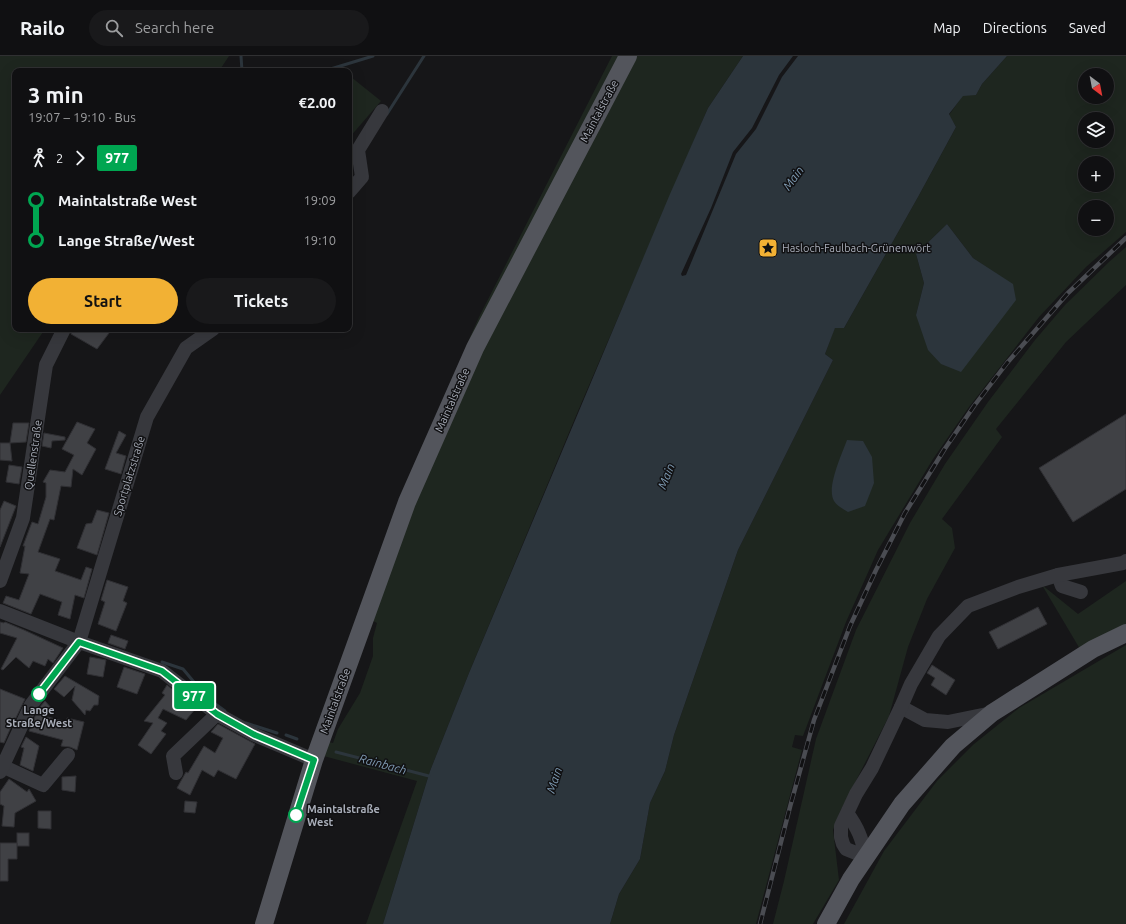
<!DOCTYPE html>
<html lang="en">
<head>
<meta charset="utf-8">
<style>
	:root { --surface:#101012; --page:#19191b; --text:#f1f3f6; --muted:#9c9d9f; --line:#303032; --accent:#f2b134 }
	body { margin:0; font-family:Ubuntu,sans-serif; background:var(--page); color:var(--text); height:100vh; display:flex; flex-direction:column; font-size:15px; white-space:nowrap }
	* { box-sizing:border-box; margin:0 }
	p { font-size:13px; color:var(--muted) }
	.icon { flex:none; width:22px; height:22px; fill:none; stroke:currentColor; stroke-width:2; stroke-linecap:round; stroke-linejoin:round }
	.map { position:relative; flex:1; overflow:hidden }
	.details { position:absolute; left:12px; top:12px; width:340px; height:264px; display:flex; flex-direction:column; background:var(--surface); border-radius:8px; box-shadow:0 4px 16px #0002,0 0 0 1px var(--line) }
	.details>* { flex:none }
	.badge { padding:0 8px; border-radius:3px; font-size:14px; line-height:26px }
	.needle { width:26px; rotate:148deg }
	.controls { position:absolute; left:1078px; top:12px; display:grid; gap:8px }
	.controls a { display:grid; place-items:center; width:36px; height:36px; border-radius:50%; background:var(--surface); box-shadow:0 4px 16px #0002,0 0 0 1px var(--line); font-size:20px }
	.map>.badge { position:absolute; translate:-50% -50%; box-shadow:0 0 0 2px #fff }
	.legs { display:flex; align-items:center; gap:6px; height:44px; padding:0 16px; font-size:13px }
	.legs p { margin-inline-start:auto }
	.summary { display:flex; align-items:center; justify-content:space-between; height:68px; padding:0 16px }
	h1 { font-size:22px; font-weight:700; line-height:30px }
	.cta { display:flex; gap:8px; margin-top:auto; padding:8px 16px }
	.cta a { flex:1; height:46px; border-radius:24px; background:var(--accent); color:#111; font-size:16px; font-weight:700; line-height:46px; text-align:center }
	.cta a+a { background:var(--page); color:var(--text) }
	ul { padding:0 16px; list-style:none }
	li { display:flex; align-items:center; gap:14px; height:40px; font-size:15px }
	li i { display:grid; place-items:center; width:6px; height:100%; margin:0 5px; background:currentColor }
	li i::after { content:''; width:10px; height:10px; margin:-5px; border:3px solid; border-radius:50%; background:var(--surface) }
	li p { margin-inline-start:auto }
	li:first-child i { background:linear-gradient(#0000 50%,currentColor 0) }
	li:last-child i { background:linear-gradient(currentColor 50%,#0000 0) }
	header { display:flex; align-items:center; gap:24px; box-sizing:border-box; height:56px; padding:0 20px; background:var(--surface); border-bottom:1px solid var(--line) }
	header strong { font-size:19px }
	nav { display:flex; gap:22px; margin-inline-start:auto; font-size:14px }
	.search { width:280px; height:36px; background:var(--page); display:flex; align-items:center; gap:10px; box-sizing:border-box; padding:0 14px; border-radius:22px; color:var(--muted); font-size:15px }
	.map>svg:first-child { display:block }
</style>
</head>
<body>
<header>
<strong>Railo</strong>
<div class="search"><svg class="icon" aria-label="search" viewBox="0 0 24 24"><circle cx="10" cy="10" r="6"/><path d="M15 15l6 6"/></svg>Search here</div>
<nav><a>Map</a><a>Directions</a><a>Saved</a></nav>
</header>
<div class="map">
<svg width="1126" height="868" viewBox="0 0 1126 868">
	<rect width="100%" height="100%" fill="#161618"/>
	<!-- green -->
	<g fill="#1e261f" fill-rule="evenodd">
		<path d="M0,0H229L219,15H15V273H45L0,339Z"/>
		<path d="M612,0H743L708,52L578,355L469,617L430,715L383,868H366L417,725L316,698L321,684L333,687L338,673L360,637L373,600V582L377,567L366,561L475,292L467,288L479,261Z"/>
		<path d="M1007,0H1126V176L1086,211L1039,261L969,351L933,403L878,494L846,566L803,680L795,679L792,691L802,694L756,868H610L619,838L640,803L650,747L665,715L674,679L738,494L833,304L825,298L835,271L844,272L918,141L956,71L949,59L963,39H976L982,28ZM1085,19H1107V41H1085ZM1085,63H1107V85H1085ZM1085,107H1107V129H1085ZM1085,151H1107V173H1085ZM947,168L973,202L1013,229L916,259L924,227L916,198Z"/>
		<path d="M351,21L381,45L349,82V23Z"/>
		<path d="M1126,191V229L1066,286L996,373L1002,381L942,463L952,472L955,492L927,543L908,591L889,660L840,756L833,774L839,824L813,868H773L784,825L816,683L856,574L910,467L945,408L988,346L1035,284L1065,249L1110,205Z"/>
		<path d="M1126,525V570L1080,593L1042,529L1078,558Z"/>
		<path d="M1126,589V868H844L884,795L937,725L974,688L1019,652Z"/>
	</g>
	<!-- water -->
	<g fill="#2c353c">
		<path d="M743,0H793L779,19L752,72L733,96L711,152L681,218L682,220L686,219L736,98L756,73L782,21L798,0H1007L982,28L976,39L963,40L949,58L956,71L918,141L844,272H835L825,298L833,304L738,494L674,679L665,715L650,747L640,803L619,838L610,868H383L430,715L469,617L670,138L708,52Z"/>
		<path d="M947,168L973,202L1013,228L1016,244L961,316L941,308L928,294L916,259L924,227L916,198Z"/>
		<path d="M847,384L863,385L872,401L874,427L865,450L848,456C843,453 837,450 834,445C826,432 842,398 847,384Z"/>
	</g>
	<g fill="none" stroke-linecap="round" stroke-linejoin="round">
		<!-- stream -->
		<g stroke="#2c353c" stroke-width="3">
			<path d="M241,0L242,15"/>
			<path d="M324,15L373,0"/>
			<path d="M387,58L424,0"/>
			<path d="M162,606L183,613L209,644"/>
			<path d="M214,647L225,655"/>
			<path d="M246,667L277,677"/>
			<path d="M286,679L297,683"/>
			<path d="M336,696L429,720"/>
		</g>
	</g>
	<!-- building -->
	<g fill="#404145" stroke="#303034">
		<path d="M72,273H112L97,293L71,278Z"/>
		<path d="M1126,358V433L1073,466L1039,412Z"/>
		<path d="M77,366L95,373L87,387L96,393L82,419L73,413L71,431L61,430L54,464L50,463L38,496L60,503L55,515L81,524L86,511L92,513L84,542L75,539L70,563L58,559L62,546L40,538L31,558L3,547L6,540L19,544L29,518L20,517L25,490H23L32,466L38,468L46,441V427L43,426L50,414L65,416L74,399L62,393Z"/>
		<path d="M13,367H29L26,386L10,387Z"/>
		<path d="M119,375L126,379L116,397L126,400L121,418L105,413Z"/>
		<path d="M44,377L65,381V384L52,385L51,392L42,390Z"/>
		<path d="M0,387H10L12,405L0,404Z"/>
		<path d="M9,409L22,411L19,428L6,426Z"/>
		<path d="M4,445L16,450L0,491V454Z"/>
		<path d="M97,454L109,457L97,499L77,492L86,468L92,467Z"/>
		<path d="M107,524L128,531L123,545L127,547L116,575L98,568L105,546L101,544Z"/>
		<path d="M1038,551L1047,568L998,593L989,576Z"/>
		<path d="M0,566L4,567L5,566L24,574L63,592L53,607L48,603L45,610L33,605L29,612L16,601L3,614L1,613L17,582L0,577Z"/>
		<path d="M111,579L128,585L125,593L108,587Z"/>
		<path d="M90,601L106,604L103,621L87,618Z"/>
		<path d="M932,609L955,624L946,639L931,629L935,622L927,617Z"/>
		<path d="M124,611L145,618L137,638L117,631Z"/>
		<path d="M65,620L99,640L98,649H94L90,655L86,654L85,659L72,644L75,630L64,641L54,633Z"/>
		<path d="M167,629L196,652L186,664L163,653L158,662L167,667L161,675L166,678L151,698L138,689L153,667L144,665L165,639L162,637Z"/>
		<path d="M0,633L25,643L12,670L9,669L11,671L4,687L0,686Z"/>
		<path d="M45,645L52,653L44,660L67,666V662L84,666L77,694L70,691L61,690L63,684L29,675L38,653Z"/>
		<path d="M218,668L255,688L236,723L218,714L214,721L202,714L190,739L177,732L186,716L188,717L204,690L215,697L223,682L211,676Z"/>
		<path d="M26,681L39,690L33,715L20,709L24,692L21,691Z"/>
		<path d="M76,720L75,736L62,734V721Z"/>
		<path d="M9,723L27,736L29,733L36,745L15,757L14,771L2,770L4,750L0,748V736Z"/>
		<path d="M185,745L197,746L195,757L184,756Z"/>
		<path d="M38,755H51V773L38,772Z"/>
		<rect x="17" y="777" width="12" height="13"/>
		<path d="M0,787H17V803H8V825H0Z"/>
	</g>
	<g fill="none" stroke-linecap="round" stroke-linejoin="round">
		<!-- minor -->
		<g stroke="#37383d" stroke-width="14">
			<path d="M349,136L362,121L358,94L382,55"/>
			<path d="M1058,519L1062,530L1081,536"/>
			<path d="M0,525L23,462L46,309L64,273"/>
			<path d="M0,555L79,586L162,615L217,658L255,679L314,704"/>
			<path d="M901,651L925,664L948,666L992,657"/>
			<path d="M2,710L43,729L68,699"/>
			<path d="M0,716L31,649L79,586L147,361L186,292L213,273"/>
			<path d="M176,717L173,700L217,658"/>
			<path d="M847,757C858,772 862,783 866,801L846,793L843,788L841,781V770L856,738L872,712L901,651L911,628L939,580L968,550L1018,531L1058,519L1123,507L1126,505"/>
		</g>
		<!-- major -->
		<g stroke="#53555c" stroke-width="18">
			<path d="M264,868L314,704L407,446L475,292L628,0"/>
			<path d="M826,868L851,823L902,748L953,690L992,657L1093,593L1126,577"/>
		</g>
		<defs>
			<path id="rail" d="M760,868L790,751L814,664L850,570L876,514L905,457L944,394L974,350L1007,307L1068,237L1126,182"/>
		</defs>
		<!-- rail casing -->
		<use href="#rail" stroke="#4a4c52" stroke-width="4.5"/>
		<!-- rail -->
		<use href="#rail" stroke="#111113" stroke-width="3" stroke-dasharray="9" stroke-linecap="butt"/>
	</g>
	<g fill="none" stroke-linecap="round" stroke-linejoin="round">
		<defs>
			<path id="line-1" d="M39,638L79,586L162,615L217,658L255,679L314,704L296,759"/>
		</defs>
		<!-- line-1 casing -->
		<use href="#line-1" stroke="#fff" stroke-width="9"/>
		<!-- line-1 -->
		<use href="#line-1" stroke="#00a651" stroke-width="6"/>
	</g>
	<!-- icons -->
	<defs>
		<symbol id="sight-square" viewBox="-11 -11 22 22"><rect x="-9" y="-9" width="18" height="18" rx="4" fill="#f2b134" stroke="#111113"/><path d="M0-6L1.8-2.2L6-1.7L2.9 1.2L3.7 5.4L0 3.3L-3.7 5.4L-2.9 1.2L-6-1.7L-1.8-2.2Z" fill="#111"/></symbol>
	</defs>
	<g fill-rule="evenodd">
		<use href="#sight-square" x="757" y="181" width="22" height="22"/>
	</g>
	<!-- markers -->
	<g fill="#fff" stroke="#00a651" stroke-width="2">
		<circle cx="39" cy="638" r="7"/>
		<circle cx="296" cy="759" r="7"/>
	</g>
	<g text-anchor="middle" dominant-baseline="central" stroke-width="3" stroke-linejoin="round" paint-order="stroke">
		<!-- street labels -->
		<g font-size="11" fill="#a8adb8" stroke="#111113">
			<text transform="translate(599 55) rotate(-62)">Maintalstraße</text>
			<text transform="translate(452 344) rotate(-66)">Maintalstraße</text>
			<text transform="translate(33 399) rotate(-82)">Quellenstraße</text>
			<text transform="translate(129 420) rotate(-73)">Sportplatzstraße</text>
			<text transform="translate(335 645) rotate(-70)">Maintalstraße</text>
		</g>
		<!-- poi labels -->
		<g font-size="11" fill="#a8adb8" stroke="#111113" text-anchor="start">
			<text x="782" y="192">Hasloch-Faulbach-Grünenwört</text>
		</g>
		<!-- stop labels -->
		<g font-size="11" font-weight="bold" fill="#a8adb8" stroke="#111113">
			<text x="39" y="654">Lange<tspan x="39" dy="13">Straße/West</tspan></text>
			<text x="307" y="753" text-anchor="start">Maintalstraße<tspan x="307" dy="13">West</tspan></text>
		</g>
		<!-- water labels -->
		<g font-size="12" font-style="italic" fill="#7f9bb3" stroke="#111113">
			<text transform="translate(793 122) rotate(-54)">Main</text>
			<text transform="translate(666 420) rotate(-68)">Main</text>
			<text transform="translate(383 708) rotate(15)">Rainbach</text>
			<text transform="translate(554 724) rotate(-72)">Main</text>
		</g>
	</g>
</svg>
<div class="controls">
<a><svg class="needle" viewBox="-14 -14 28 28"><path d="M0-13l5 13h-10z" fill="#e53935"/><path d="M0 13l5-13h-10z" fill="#9c9d9f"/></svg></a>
<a><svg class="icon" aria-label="layers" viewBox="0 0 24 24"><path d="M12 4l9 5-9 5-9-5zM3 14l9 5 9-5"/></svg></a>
<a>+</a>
<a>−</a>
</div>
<b class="badge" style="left:194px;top:640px;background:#00a651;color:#fff">977</b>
<section class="details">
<div class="summary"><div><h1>3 min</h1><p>19:07 – 19:10 · Bus</p></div><b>€2.00</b></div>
<div class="legs"><svg class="icon" aria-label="walk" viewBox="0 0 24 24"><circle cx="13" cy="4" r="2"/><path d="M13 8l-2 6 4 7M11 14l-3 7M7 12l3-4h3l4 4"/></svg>2<svg class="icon" aria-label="forward" viewBox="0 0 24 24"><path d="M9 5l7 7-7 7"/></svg><b class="badge" style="background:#00a651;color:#fff">977</b></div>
<ul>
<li><i style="color:#00a651"></i><b>Maintalstraße West</b><p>19:09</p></li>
<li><i style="color:#00a651"></i><b>Lange Straße/West</b><p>19:10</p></li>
</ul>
<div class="cta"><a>Start</a><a>Tickets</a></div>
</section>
</div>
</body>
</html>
